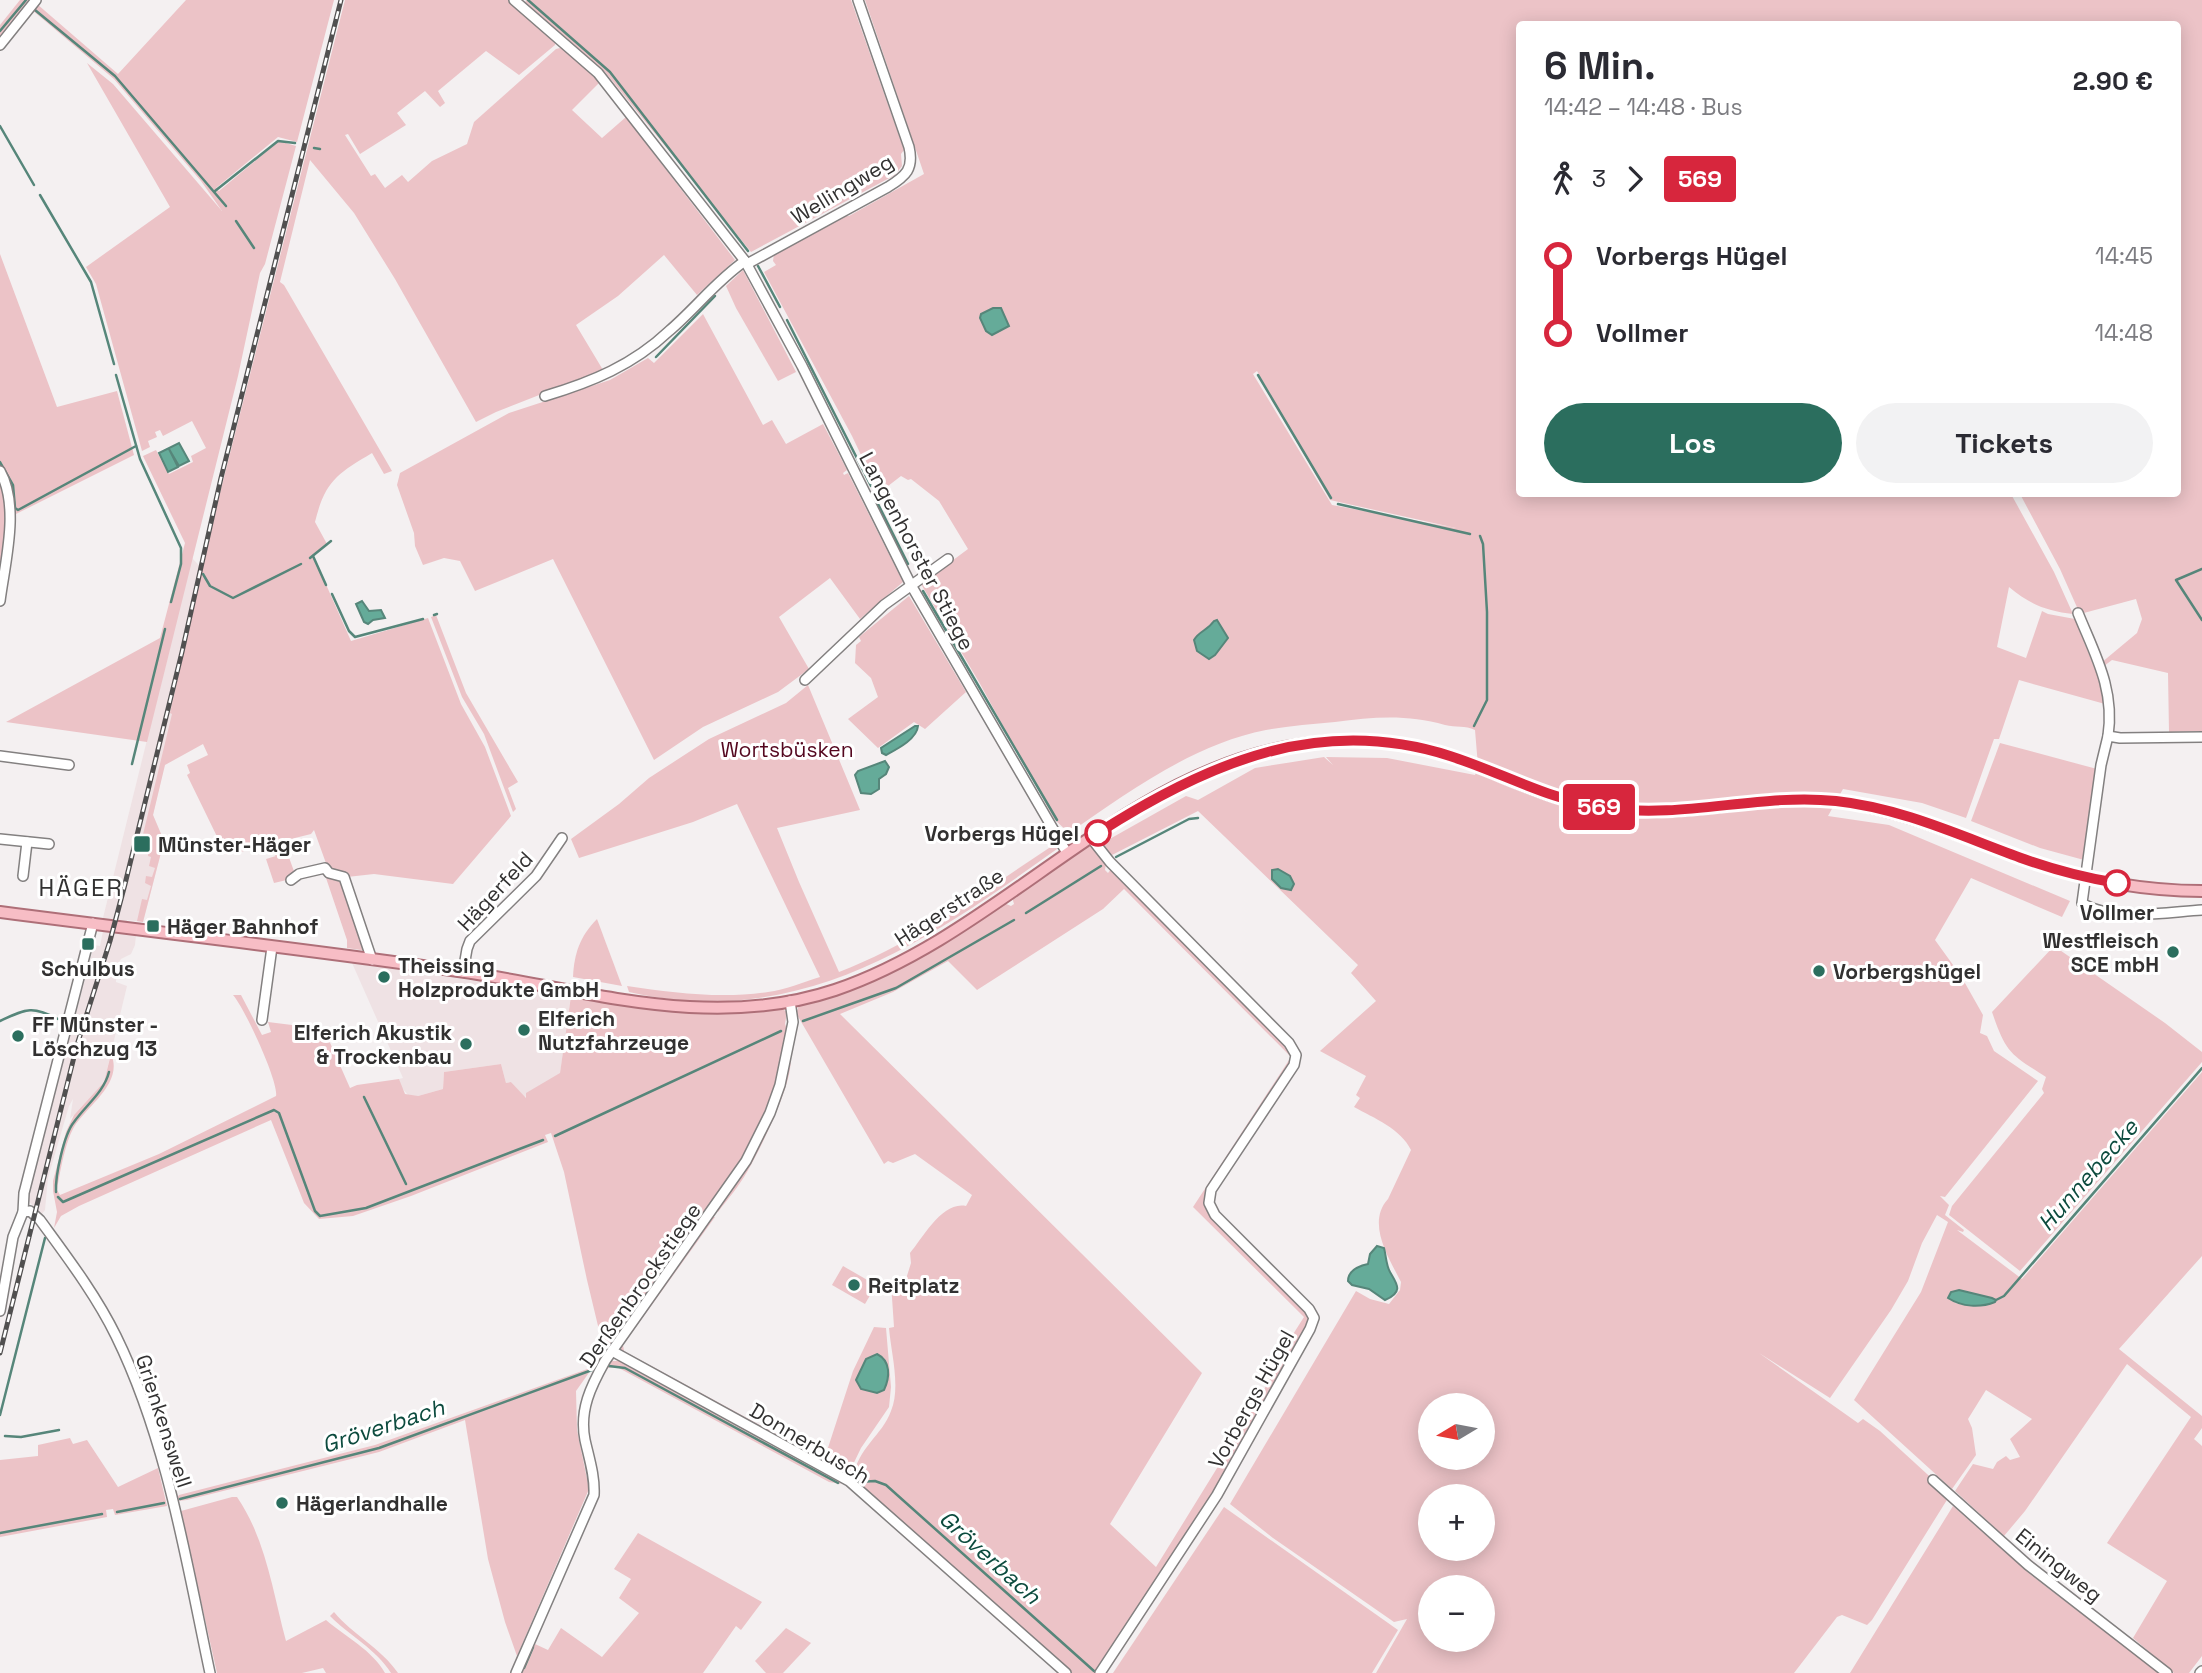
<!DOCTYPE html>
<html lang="de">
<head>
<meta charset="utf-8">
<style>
	:root { --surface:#fff; --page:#f2f2f3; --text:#2b2b33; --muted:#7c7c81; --accent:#2b6e5e }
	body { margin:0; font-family:"Space Grotesk",sans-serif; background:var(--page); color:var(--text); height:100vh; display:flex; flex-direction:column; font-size:26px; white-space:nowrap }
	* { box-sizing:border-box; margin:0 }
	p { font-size:23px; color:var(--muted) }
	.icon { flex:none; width:38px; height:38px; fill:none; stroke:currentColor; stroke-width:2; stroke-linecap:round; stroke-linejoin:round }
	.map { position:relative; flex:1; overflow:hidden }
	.drawer { position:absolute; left:1516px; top:21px; width:665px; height:476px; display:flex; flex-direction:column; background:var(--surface); border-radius:7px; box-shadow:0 4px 18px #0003 }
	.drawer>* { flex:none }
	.badge { padding:0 14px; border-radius:5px; font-size:24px; line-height:46px }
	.needle { width:46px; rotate:260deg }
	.fabs { position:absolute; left:1418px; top:1393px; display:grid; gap:14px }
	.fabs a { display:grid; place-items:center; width:77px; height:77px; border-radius:50%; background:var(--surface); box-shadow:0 4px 18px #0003; font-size:35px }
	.map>.badge { position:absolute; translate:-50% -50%; box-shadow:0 0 0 4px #fff }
	.legs { display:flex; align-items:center; gap:10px; height:77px; padding:0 28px; font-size:23px }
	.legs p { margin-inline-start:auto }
	.summary { display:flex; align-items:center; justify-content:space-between; height:119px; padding:0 28px }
	h1 { font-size:38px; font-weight:700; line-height:52px }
	.button { display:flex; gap:14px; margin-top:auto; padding:14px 28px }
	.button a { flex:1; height:80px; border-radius:42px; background:var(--accent); color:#fff; font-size:28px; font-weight:700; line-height:80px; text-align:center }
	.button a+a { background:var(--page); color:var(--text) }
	ul { padding:0 28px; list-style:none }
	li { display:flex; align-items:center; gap:24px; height:77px; font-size:26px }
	li i { display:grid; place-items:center; width:10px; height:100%; margin:0 9px; background:currentColor }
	li i::after { content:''; width:18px; height:18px; margin:-9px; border:5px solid; border-radius:50%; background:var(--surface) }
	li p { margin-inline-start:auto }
	li:first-child i { background:linear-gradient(#0000 50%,currentColor 0) }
	li:last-child i { background:linear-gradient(currentColor 50%,#0000 0) }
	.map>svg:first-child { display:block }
</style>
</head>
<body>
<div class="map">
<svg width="2202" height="1673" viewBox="0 0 2202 1673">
	<rect width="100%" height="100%" fill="#f4f0f1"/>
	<!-- built -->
	<g fill="#efe2e4">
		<path d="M192,558L208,575L153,815L164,841L143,922L127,920L124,933L136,935L135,945L131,954L121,959L117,965L116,982L127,986L104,1082L70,1119L73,1099L69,1106L48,1178L45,1210L41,1215L27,1199L94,945L100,946L103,931L100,930Z"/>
		<path d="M352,963L571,995L560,1074L527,1093L525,1098L511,1082L506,1083L501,1064L444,1072L443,1089L418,1096H409L401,1087L399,1079L403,1078Z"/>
	</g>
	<!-- green -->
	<g fill="#ecc3c7" fill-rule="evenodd">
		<path d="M20,0H31L0,38V25Z"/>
		<path d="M186,0H334L297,142L278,137L216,188L219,191L279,141L296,146L265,264L260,273L238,376L147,742L6,722L160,638L185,543L143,456L156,450L169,474L193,462L191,456L206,448L192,421L163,436L160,430L155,432L157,437L148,441L150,447L142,451L96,284L86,267L170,207L87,63L113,84L222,211L201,181L114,79L32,10L37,4L118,74Z"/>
		<path d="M345,0H510L556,40L555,45L519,75L486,51L438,91L445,103L440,107L425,91L397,113L406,125L360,154L348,134L345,135L371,176L375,174L385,188L402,175L408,182L432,161L467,144L474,122L556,49L564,47L601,81L572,110L602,138L626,117L735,260L697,295L664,255L618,296L576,325L603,370L496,412L476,422L395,279L354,213L310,160L280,282L284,285L392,471L384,474L372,453C337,474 325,481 315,522L327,544L313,555L351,641L428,618L461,704L485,747L511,816L453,884L374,874L347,877L327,866L314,830L311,834L283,841L295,874L291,879L274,883L266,859L276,856L268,851L270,841L249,850L226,855L187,775L190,773L187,765L208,755L203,744L165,765L153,815L164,841L143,922L137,921L142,899L147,900L151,886L145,883L146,876L152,877L155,868L149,866L151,857L148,856L149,849L140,847L172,714L170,713L219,497Z"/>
		<path d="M526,0H851L904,150L901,154L902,166L895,175L751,252L605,72L525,3Z"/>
		<path d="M865,0H2202V731L2169,732L2168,673L2112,660L2104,666L2101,663L2137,633L2142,619L2136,599L2080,614L2060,569L2020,494H2177V24H1519V494H2011L2054,572L2073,614C2047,611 2029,604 2009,587L1997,647L2026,658L2042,611L2048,614L2075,619L2106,697L2105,704L2019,680L1999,739H1994L1966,818L1922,803L1843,789L1828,816L1889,825L2070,901L2062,917L1971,878L1935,940L1961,976L1983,1015L1980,1033L1987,1036L1994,1051L2038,1081L1945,1197L1940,1196L1949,1205L1945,1215L1964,1230L1963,1232L1957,1230L2022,1279L2202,1072V1256L2119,1349L2202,1416V1428L2194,1439L2202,1446V1656L2189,1673H2174L2133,1638L2167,1581L2107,1543L2191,1417L2127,1364L2025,1511L2004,1536L1955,1491L1973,1464L1993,1469L1997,1462L2006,1456L2010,1460L2020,1457L2010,1439L2032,1419L1986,1390L1968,1419L1972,1428L1976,1455L1952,1489L1854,1400L1921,1292L1948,1222L1937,1215L1922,1243L1908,1281L1891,1310L1830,1398L1759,1353L1858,1423L1863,1419L1880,1431L1950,1495L1872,1620L1867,1625L1842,1615L1837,1617L1794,1673H1376L1407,1619L1394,1622L1273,1538L1230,1504L1356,1291L1370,1299L1389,1304L1400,1290L1401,1282C1389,1258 1366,1223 1388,1199L1411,1150C1401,1129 1374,1118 1354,1107L1360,1098L1356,1095L1366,1076L1320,1051L1376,1001L1351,973L1358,965L1198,811L1112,855L1099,845L1186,796L1198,800L1255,768L1324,757L1333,765L1326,757L1387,758L1475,775L1478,766L1475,730C1465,725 1456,728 1445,725C1407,714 1373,717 1335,722C1312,724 1288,726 1266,730C1194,744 1128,792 1069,833L1054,819L979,682L921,584L968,549L939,501L911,479L908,480L901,476L879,493L852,436L764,272L776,265L773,261L774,254L842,216H849L924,174ZM1257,371L1330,500L1456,528L1332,505L1253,374ZM1959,1290L1992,1298L1971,1306L1955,1303L1951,1292ZM1430,1405H1482V1458H1430ZM1430,1496H1482V1549H1430ZM1430,1587H1482V1640H1430Z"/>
		<path d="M0,254L57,407L117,391L134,455L16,514H14L0,468Z"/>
		<path d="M743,270L796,372L778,381L736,308L726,286Z"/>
		<path d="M703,314L763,425L772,420L786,444L823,424L847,470L843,473L844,475L848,473L903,582L860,619L830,578L779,617L809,669L778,692L703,727L654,760L553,559L475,591L460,561L444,558L423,565L415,546L414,533L397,485L400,473L509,413L610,380L648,358L654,363Z"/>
		<path d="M0,477L7,513L0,580Z"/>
		<path d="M909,596L966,692L925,729L914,722L878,748L848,719L878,697L871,678L855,663L856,645L861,641L859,637Z"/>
		<path d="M436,615L466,693L518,782L508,788L516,809L513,812L484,734L462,697L431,617Z"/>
		<path d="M808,685L860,810L777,828L799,882L839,972C915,943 982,892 1049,848L1048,841L1055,838L1057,849C927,942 798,1031 629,992L627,986C674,993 721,999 768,992C785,990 803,982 820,977L737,804L693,822L579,858L571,839L619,804L649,778L709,739L786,703Z"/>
		<path d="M2000,743L2097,769L2084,860L2040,848L1971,821Z"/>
		<path d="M1087,846L1093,848L1106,863L1105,870L1108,873L1112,868L1290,1048L1293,1060L1206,1199L1308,1310L1311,1319L1215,1494L1097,1673H1072L853,1478C858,1447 882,1436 891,1411C901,1387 891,1353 889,1328L894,1327L891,1283L906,1279L911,1263L910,1253C923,1238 942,1201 966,1206L972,1195L915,1154L893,1163L888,1161L884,1164L796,1013L799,1006C876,986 939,946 1004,903L1011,906L1014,904L1012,897ZM1124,889L1291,1057L1193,1207L1304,1317L1276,1361L1270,1379L1243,1426L1156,1567L1110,1524L1202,1373L840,1014L893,992L948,961L977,990L1103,909Z"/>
		<path d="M325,875L343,878L368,951L347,948V940Z"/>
		<path d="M597,919L622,986L573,977C574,954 580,936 597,919Z"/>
		<path d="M2054,946L2165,1023L2202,1052V1062L2020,1271L1949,1215L1952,1206L2044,1093L2042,1089L2046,1077C2010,1054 2006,1053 1992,1012Z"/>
		<path d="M233,995H241L262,1035L271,1032L268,1022L324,1029L350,1088L357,1085L399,1079L405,1094L418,1096L443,1089L444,1072L501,1064L506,1083L511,1082L526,1098V1093L560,1073L571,996C642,1008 710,1019 781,1008L787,1012L785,1024L787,1029L778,1085L748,1153L605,1355L587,1280L564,1172L551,1133L545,1135L548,1142L411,1196L353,1216L319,1219L304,1203L271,1120L79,1206L61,1216L54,1228L57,1212L53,1191V1181L66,1132L74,1115L104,1082L111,1054C124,1083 87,1106 74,1127C65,1143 60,1172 57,1190L60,1195L159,1154L276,1096C279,1082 244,1007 233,995Z"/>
		<path d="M790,1056C796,1077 760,1150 747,1172C739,1186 728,1199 718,1212V1207L736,1182Z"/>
		<path d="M712,1217H715L623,1345L624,1351L824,1460L853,1371L874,1327L886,1328L891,1387L889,1407L861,1448L848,1475H844L620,1352L619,1345Z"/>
		<path d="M843,1266L876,1285L865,1304L832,1285Z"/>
		<path d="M609,1361H620L833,1477L841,1484L829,1482L617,1367L608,1368Z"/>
		<path d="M593,1367L576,1391L577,1430L589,1489L517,1656L505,1622L488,1559L465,1420L379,1452L187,1500L178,1501L176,1499L179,1495L375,1445Z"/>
		<path d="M70,1438L73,1444L87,1440L118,1487L158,1468L167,1506L115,1515L113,1509L106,1510L107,1517L0,1537V1460L38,1456V1445Z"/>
		<path d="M232,1497H237C266,1539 273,1593 286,1641L326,1620C346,1637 372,1650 385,1673H326L323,1668L302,1673H217L181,1511Z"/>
		<path d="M1953,1506L2031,1575L2159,1673H1850Z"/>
		<path d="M1224,1507L1398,1630L1372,1673H1113Z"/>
		<path d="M638,1533L762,1602L741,1630L736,1626L703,1673H522L535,1644L548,1650L561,1628L602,1657L639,1613L619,1598L631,1579L614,1569Z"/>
		<path d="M334,1612C353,1635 381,1648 398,1673H391C376,1649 350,1636 330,1616Z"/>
		<path d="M786,1628L811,1643L783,1673H766L755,1661Z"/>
	</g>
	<!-- water -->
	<g fill="#65ab99" stroke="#56867a" stroke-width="2">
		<path d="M993,308H1001L1009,326L992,335L986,331L980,318L981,314Z"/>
		<path d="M179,443L189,461L179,466L169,449L178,467L168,472L159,453Z"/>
		<path d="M362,601L369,611L381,610L385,618L373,620L368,624L364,622L356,604Z"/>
		<path d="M1217,620L1228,638L1215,655L1209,659L1197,651L1194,640C1199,631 1207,631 1214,621Z"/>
		<path d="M915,726H918C917,739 897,749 886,755L882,753L881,748Z"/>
		<path d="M885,761L889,767L886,774L879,779V789L871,794L861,793L855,775L858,771Z"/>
		<path d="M1278,869L1290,876L1294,884L1291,890L1281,888L1272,879V870Z"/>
		<path d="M1377,1246L1384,1248C1386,1255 1386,1265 1390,1272C1397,1284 1404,1292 1385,1300L1369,1289L1352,1285L1348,1281C1348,1270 1359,1266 1368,1264L1370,1254Z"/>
		<path d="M1959,1290L1992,1298L1996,1300L1995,1302C1980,1308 1962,1307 1948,1298L1951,1292Z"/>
		<path d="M877,1354C891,1361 890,1377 884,1390L877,1393L861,1389L856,1380L866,1359Z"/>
	</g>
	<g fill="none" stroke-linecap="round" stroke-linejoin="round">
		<!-- stream -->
		<g stroke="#56867a" stroke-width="2.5">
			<path d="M528,0L610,72L748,251"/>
			<path d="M35,10L115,76L226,206"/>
			<path d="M0,31L26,0"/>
			<path d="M0,126L34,185"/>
			<path d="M314,148L320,149"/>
			<path d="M215,191L278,141L295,143"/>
			<path d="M40,195L91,282L114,364"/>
			<path d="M236,221L254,248"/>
			<path d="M758,266L780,307"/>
			<path d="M787,320L871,486"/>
			<path d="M656,357L715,296"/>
			<path d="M116,375L140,459L181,548V564L171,602"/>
			<path d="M1258,375L1331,498"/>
			<path d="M0,462L13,485L15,508L18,510L136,446"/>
			<path d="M878,504L908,564"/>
			<path d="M1338,504L1470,534"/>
			<path d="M313,556L326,585"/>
			<path d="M310,558L331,541"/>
			<path d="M2202,569L2176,580L2202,620"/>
			<path d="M203,574L210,586L233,598L301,564"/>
			<path d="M923,591L1057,820"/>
			<path d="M332,594L349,631L355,637L423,619"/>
			<path d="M434,615L437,614"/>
			<path d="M1474,726L1487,700V612L1483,544L1480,536"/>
			<path d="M132,764L165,629"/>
			<path d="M1116,857L1189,819L1198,818"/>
			<path d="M1026,913L1101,866"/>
			<path d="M0,1021C26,1009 32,1005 58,1019"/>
			<path d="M803,1021L896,988L1014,920"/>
			<path d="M73,1027L77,1029"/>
			<path d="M364,1097L406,1184"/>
			<path d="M555,1136L781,1031"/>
			<path d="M56,1192C55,1176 64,1134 74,1122C86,1105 104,1092 109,1072"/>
			<path d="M58,1197L63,1202L274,1110L279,1113L315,1211L320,1216L366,1208L543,1140"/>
			<path d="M1996,1300L2004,1296L2202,1068"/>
			<path d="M609,1366L625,1368L838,1483"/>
			<path d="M0,1415L45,1238"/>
			<path d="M5,1436L21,1437L59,1430"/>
			<path d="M858,1482L875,1481L886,1485L1094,1671"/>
			<path d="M180,1499L379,1448L592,1370"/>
			<path d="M117,1512L164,1503"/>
			<path d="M0,1533L102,1514"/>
			<path d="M524,1668L533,1647"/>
		</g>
		<defs>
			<g id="minor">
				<path d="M514,0L598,73L745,261L802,366L911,585L1067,853"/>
				<path d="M0,45L36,0"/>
				<path d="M747,264L888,187C906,176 914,169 909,147L858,0"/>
				<path d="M545,396C592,382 633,365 669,331C695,309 717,280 745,261"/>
				<path d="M0,471C20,507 5,562 0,601"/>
				<path d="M2078,613C2095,655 2115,689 2108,736"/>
				<path d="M805,680L884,605L948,559"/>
				<path d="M2202,737L2120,738L2108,736L2101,765L2082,903C2113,922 2167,912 2202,910"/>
				<path d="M0,756L69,765"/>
				<path d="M1091,838L1110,862L1289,1043L1296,1055L1294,1065L1211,1190L1209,1203L1215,1215L1309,1309L1314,1318L1310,1329L1217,1495L1100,1673"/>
				<path d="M0,839L49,844"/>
				<path d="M23,876L27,842"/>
				<path d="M291,880L299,874L325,868L329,873L344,877L372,960"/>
				<path d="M463,972L467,949L470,941L536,876L562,838"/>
				<path d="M262,1020L272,947"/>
				<path d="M23,1212L30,1211L40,1220C67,1257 96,1295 116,1336C167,1440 186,1560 210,1673"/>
				<path d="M0,1311L13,1237L23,1212L24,1193L93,923"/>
				<path d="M612,1351L849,1481L1066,1673"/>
				<path d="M1933,1480L2028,1565L2167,1673"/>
				<path d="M516,1673L594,1495C595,1476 589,1458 585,1440C579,1410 591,1386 605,1361L746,1161L770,1113L780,1085L793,1022L790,1001"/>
				<path d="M2200,1673L2202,1671"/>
			</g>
			<path id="major" d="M0,912C153,932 306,949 458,971C584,989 709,1032 835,990C1012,930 1139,749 1336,741C1379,739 1422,745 1461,760C1501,774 1539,795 1581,803C1607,809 1634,812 1661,811C1723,809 1783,793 1845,802C1911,813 1970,840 2032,862C2086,880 2144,891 2202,891"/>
		</defs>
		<!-- minor casing -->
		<use href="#minor" stroke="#838080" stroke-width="12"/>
		<!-- major casing -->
		<use href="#major" stroke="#ae6f78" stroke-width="14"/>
		<!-- minor -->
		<use href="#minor" stroke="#fff" stroke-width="9"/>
		<!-- major -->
		<use href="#major" stroke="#f7bdc5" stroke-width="10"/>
		<defs>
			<path id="rail" d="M0,1353L77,1045L110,941L125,884L182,652L221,478L341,0"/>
		</defs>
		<!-- rail casing -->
		<use href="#rail" stroke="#515050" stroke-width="5"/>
		<!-- rail -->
		<use href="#rail" stroke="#fff" stroke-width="2.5" stroke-dasharray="8" stroke-linecap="butt"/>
	</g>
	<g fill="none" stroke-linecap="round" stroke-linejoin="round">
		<defs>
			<path id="line-1" d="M1098,833C1207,763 1320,714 1450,756C1503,773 1551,801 1607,808C1684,819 1759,793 1836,801C1902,808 1963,837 2024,859C2055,870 2086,878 2117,883"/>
		</defs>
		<!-- line-1 casing -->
		<use href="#line-1" stroke="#fff" stroke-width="16"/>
		<!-- line-1 -->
		<use href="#line-1" stroke="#d7263d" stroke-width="10"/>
	</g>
	<!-- markers -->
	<g fill="#fff" stroke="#d7263d" stroke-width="3.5">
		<circle cx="1098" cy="833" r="12"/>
		<circle cx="2117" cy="883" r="12"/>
	</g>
	<g fill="#2b6e5e" stroke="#fff" stroke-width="2.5">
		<rect x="133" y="835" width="18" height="18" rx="3.5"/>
		<rect x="146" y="919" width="14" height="14" rx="3.5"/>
		<rect x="81" y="937" width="14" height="14" rx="3.5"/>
		<circle cx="2173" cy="952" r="7"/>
		<circle cx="1819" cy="971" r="7"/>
		<circle cx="384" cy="977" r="7"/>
		<circle cx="524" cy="1030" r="7"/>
		<circle cx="18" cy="1036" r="7"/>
		<circle cx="466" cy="1044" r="7"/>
		<circle cx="854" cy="1285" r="7"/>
		<circle cx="282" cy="1503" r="7"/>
	</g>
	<g text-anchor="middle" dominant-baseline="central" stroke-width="6" stroke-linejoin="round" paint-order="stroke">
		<!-- street labels -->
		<g font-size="21" fill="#323131" stroke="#fff">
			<text transform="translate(842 189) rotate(-31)">Wellingweg</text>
			<text transform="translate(917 551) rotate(62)">Langenhorster Stiege</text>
			<text transform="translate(495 891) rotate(-47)">Hägerfeld</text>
			<text transform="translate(949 907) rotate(-33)">Hägerstraße</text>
			<text transform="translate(640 1285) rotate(-55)">Derßenbrockstiege</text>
			<text transform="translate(1251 1399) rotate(-61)">Vorbergs Hügel</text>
			<text transform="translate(164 1421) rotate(72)">Grienkenswell</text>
			<text transform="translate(810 1443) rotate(31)">Donnerbusch</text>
			<text transform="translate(2059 1565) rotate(39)">Einingweg</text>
		</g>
		<!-- park labels -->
		<g font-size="21" fill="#54071f" stroke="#fff">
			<text x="787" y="749">Wortsbüsken</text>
		</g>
		<!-- stop labels -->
		<g font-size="21" font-weight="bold" fill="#323131" stroke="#fff" text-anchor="end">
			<text x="1079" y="833">Vorbergs Hügel</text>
			<text x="2117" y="912" text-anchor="middle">Vollmer</text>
		</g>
		<!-- poi labels -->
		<g font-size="21" font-weight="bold" fill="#323131" stroke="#fff" text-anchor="start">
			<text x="158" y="844">Münster-Häger</text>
			<text x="167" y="926">Häger Bahnhof</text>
			<text x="2159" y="940" text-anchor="end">Westfleisch<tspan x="2159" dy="24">SCE mbH</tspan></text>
			<text x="398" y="965">Theissing<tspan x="398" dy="24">Holzprodukte GmbH</tspan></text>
			<text x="88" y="968" text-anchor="middle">Schulbus</text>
			<text x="1833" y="971">Vorbergshügel</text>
			<text x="538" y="1018">Elferich<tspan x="538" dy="24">Nutzfahrzeuge</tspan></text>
			<text x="32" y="1024">FF Münster -<tspan x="32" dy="24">Löschzug 13</tspan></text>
			<text x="452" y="1032" text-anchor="end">Elferich Akustik<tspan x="452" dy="24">&amp; Trockenbau</tspan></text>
			<text x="868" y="1285">Reitplatz</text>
			<text x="296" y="1503">Hägerlandhalle</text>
		</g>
		<!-- water labels -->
		<g font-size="23" font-style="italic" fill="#0c4b3e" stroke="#fff">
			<text transform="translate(2088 1175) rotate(-49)">Hunnebecke</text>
			<text transform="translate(383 1426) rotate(-18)">Gröverbach</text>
			<text transform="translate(990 1557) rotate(42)">Gröverbach</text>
		</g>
		<!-- quarter labels -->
		<g font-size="24" letter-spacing="2" fill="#323131" stroke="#fff">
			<text x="81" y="887">HÄGER</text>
		</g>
	</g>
</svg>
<div class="fabs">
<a><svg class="needle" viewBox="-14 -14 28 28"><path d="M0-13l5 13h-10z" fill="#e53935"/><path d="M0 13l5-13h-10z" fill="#7c7c81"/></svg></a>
<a>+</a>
<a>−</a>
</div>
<b class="badge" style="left:1599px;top:807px;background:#d7263d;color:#fff">569</b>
<section class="drawer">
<div class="summary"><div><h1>6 Min.</h1><p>14:42 – 14:48 · Bus</p></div><b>2.90 €</b></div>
<div class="legs"><svg class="icon" aria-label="walk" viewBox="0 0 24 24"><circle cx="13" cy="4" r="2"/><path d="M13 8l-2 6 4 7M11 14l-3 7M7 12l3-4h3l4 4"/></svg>3<svg class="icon" aria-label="forward" viewBox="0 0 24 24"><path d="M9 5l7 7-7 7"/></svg><b class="badge" style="background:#d7263d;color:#fff">569</b></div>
<ul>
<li><i style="color:#d7263d"></i><b>Vorbergs Hügel</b><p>14:45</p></li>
<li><i style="color:#d7263d"></i><b>Vollmer</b><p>14:48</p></li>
</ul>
<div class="button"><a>Los</a><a>Tickets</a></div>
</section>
</div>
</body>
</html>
